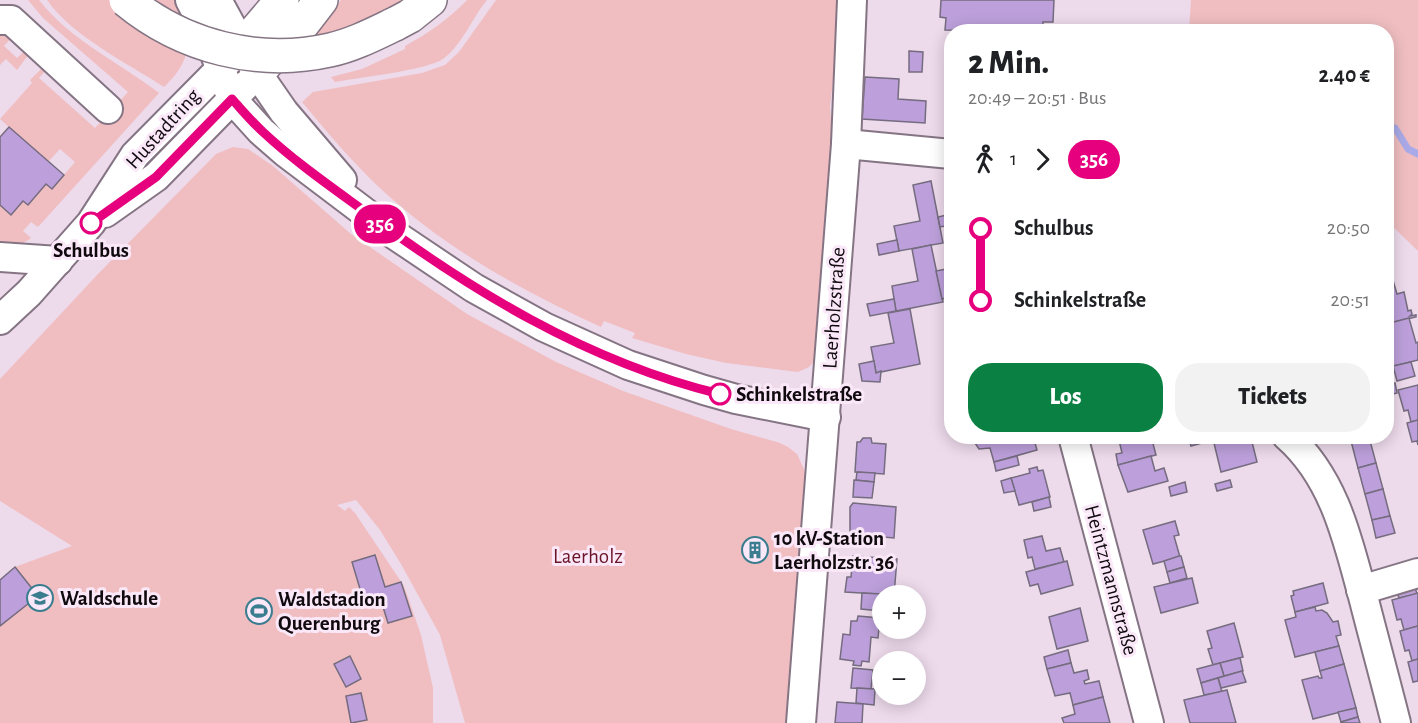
<!DOCTYPE html>
<html lang="de">
<head>
<meta charset="utf-8">
<style>
	:root { --surface:#fff; --page:#f2f2f2; --text:#202124; --muted:#757577; --accent:#0b8043 }
	body { margin:0; font-family:"Alegreya Sans",sans-serif; background:var(--page); color:var(--text); height:100vh; display:flex; flex-direction:column; font-size:22px; white-space:nowrap }
	* { box-sizing:border-box; margin:0 }
	p { font-size:20px; color:var(--muted) }
	.icon { flex:none; width:33px; height:33px; fill:none; stroke:currentColor; stroke-width:2; stroke-linecap:round; stroke-linejoin:round }
	.map { position:relative; flex:1; overflow:hidden }
	.panel { position:absolute; left:944px; top:24px; width:450px; height:420px; display:flex; flex-direction:column; background:var(--surface); border-radius:24px; box-shadow:0 3px 15px #0003 }
	.panel>* { flex:none }
	.badge { padding:0 12px; border-radius:20px; font-size:21px; line-height:39px }
	.fabs { position:absolute; left:872px; top:585px; display:grid; gap:12px }
	.fabs a { display:grid; place-items:center; width:54px; height:54px; border-radius:50%; background:var(--surface); box-shadow:0 3px 15px #0003; font-size:30px }
	.map>.badge { position:absolute; translate:-50% -50%; box-shadow:0 0 0 3px #fff }
	.legs { display:flex; align-items:center; gap:9px; height:66px; padding:0 24px; font-size:20px }
	.legs p { margin-inline-start:auto }
	.summary { display:flex; align-items:center; justify-content:space-between; height:102px; padding:0 24px }
	h1 { font-size:33px; font-weight:800; line-height:45px }
	.button { display:flex; gap:12px; margin-top:auto; padding:12px 24px }
	.button a { flex:1; height:69px; border-radius:24px; background:var(--accent); color:#fff; font-size:24px; font-weight:800; line-height:69px; text-align:center }
	.button a+a { background:var(--page); color:var(--text) }
	ul { padding:0 24px; list-style:none }
	li { display:flex; align-items:center; gap:21px; height:72px; font-size:22px }
	li i { display:grid; place-items:center; width:9px; height:100%; margin:0 8px; background:currentColor }
	li i::after { content:''; width:15px; height:15px; margin:-8px; border:4px solid; border-radius:50%; background:var(--surface) }
	li p { margin-inline-start:auto }
	li:first-child i { background:linear-gradient(#0000 50%,currentColor 0) }
	li:last-child i { background:linear-gradient(currentColor 50%,#0000 0) }
	.map>svg:first-child { display:block }
</style>
</head>
<body>
<div class="map">
<svg width="1418" height="723" viewBox="0 0 1418 723">
	<rect width="100%" height="100%" fill="#eddaeb"/>
	<!-- green -->
	<g fill="#f0bec1">
		<path d="M28,0H39C71,41 119,62 159,93L38,227L31,222L23,231L31,238C20,246 13,246 0,242V205L11,214L23,201L28,205L46,184L52,189L75,162L60,149L48,162L0,119L32,83L30,80L41,69L49,67L39,78L95,128L128,92L43,18Z"/>
		<path d="M47,0H174C193,35 194,59 164,87C127,63 72,36 47,0Z"/>
		<path d="M341,0H420L416,4L306,42Z"/>
		<path d="M467,0H487C472,18 463,44 443,59C427,70 357,78 335,82L331,77L362,69L405,49V46C427,34 449,19 467,0Z"/>
		<path d="M496,0H842L830,107L833,144L818,357L809,367L798,372L726,363L686,354L632,338L635,333L604,321L601,327C522,291 445,248 382,190C353,163 327,132 302,102L313,92L422,73L445,65L459,52Z"/>
		<path d="M1191,0H1418V251L1386,220V32L1189,31Z"/>
		<path d="M0,33L13,36L4,46L17,58L27,49L29,54L17,70L6,59L0,65Z"/>
		<path d="M233,147L248,149L273,166L351,234L467,314L556,362L623,391L731,429L780,443L788,447L797,454L807,476L803,549L785,723H465L440,635L401,564L380,530L356,500L337,505L345,511L349,507L355,513L404,586L421,635L433,688V723H0V626L38,596L15,567L72,546L0,501V379L98,274L216,154Z"/>
	</g>
	<g fill="none" stroke-linecap="round" stroke-linejoin="round">
		<!-- stream -->
		<path stroke="#aaaae8" stroke-width="7" d="M1386,126L1395,128L1408,149L1418,154"/>
	</g>
	<!-- building -->
	<g fill="#bda0db" stroke="#756c7f" stroke-width="1.5">
		<path d="M941,0H1054L1053,22H1043V32L945,30L946,18L940,17Z"/>
		<path d="M909,51L923,52L922,72H909Z"/>
		<path d="M865,77L899,79L898,99L926,101L925,123L862,119Z"/>
		<path d="M9,127L64,175L52,189L46,184L28,205L23,201L11,215L0,205V137Z"/>
		<path d="M931,181L943,243L899,251L894,226L920,221L913,185Z"/>
		<path d="M951,214V225L940,227L938,217Z"/>
		<path d="M897,240L899,251L879,255L877,244Z"/>
		<path d="M931,245L943,302L896,311L892,286L918,281L912,249Z"/>
		<path d="M951,268V297L942,299L936,271Z"/>
		<path d="M1392,277L1397,294L1404,292L1408,311L1411,310L1412,314L1410,316L1416,315V317L1386,324V279Z"/>
		<path d="M894,299L896,311L870,316L867,304Z"/>
		<path d="M910,309L920,364L876,373L871,347L894,343L888,313Z"/>
		<path d="M1409,318L1416,343L1418,342V360L1390,367L1386,351V324Z"/>
		<path d="M874,361L876,373L881,371L880,382L862,381L859,364Z"/>
		<path d="M1411,362L1415,376L1397,381L1393,366Z"/>
		<path d="M1395,383L1397,393L1386,396V386Z"/>
		<path d="M1418,385V420L1411,422L1408,410L1404,411L1398,390Z"/>
		<path d="M1418,420V445L1417,441L1412,442L1407,423Z"/>
		<path d="M1033,436L1037,450L994,462L990,448L979,449L975,443L979,436Z"/>
		<path d="M1118,436H1155L1156,438L1152,440L1156,455L1118,465L1116,454L1122,453Z"/>
		<path d="M1188,436H1200L1202,443L1191,446Z"/>
		<path d="M1200,436H1242L1243,440L1251,438L1257,462L1221,472L1213,439L1202,443Z"/>
		<path d="M1369,437L1376,463L1358,468L1351,441Z"/>
		<path d="M863,438H871L872,443L886,444L884,474L855,472L857,442H860Z"/>
		<path d="M1017,456L1019,465L996,471L994,462Z"/>
		<path d="M1151,456L1155,471L1164,468L1168,481L1128,492L1118,465Z"/>
		<path d="M1376,463L1383,489L1365,494L1358,468Z"/>
		<path d="M1037,467L1038,471L1043,470L1050,497L1019,505L1011,478L1030,473L1029,469Z"/>
		<path d="M857,472L875,473L874,482L856,480Z"/>
		<path d="M1011,478L1015,491L1004,493L1001,481Z"/>
		<path d="M854,480L874,482L872,498L853,497Z"/>
		<path d="M1230,480L1232,487L1217,491L1215,484Z"/>
		<path d="M1185,482L1187,492L1171,496L1169,487Z"/>
		<path d="M1383,489L1390,516L1372,520L1365,494Z"/>
		<path d="M1049,497L1051,507L1034,511L1032,502Z"/>
		<path d="M853,503L896,507L894,538L850,534V507Z"/>
		<path d="M1390,516L1395,533L1376,538L1372,520Z"/>
		<path d="M1175,521L1179,535L1174,536L1180,557L1153,564L1143,530Z"/>
		<path d="M1042,536L1046,551L1060,548L1064,562L1035,569L1032,557L1028,558L1024,540Z"/>
		<path d="M750,546L761,547L759,557L749,556Z"/>
		<path d="M375,555L385,587L401,582L412,616L388,623L379,594L363,599L352,562Z"/>
		<path d="M853,556L897,559L894,595L845,592L847,577H851Z"/>
		<path d="M1179,556H1181L1184,567L1167,572L1164,561Z"/>
		<path d="M1067,561L1073,585L1041,594L1038,584L1030,586L1026,572Z"/>
		<path d="M15,567L38,596L0,626V580Z"/>
		<path d="M1184,567L1187,578L1170,583L1167,572Z"/>
		<path d="M1192,578L1198,603L1161,613L1154,587Z"/>
		<path d="M1323,583L1328,603L1295,612L1291,596L1294,595L1293,591Z"/>
		<path d="M1414,584L1417,594L1399,598L1396,589Z"/>
		<path d="M862,593L882,594L881,611L861,609Z"/>
		<path d="M1418,593V626L1404,630L1401,619L1397,620L1392,600Z"/>
		<path d="M1315,607L1316,611L1322,610L1327,613L1333,622L1338,621L1341,635L1336,636L1339,646L1295,657L1285,620L1296,617L1295,612Z"/>
		<path d="M1080,608L1088,641L1057,649L1049,617Z"/>
		<path d="M858,616L880,618L878,638L871,637L869,662L862,661L861,666L853,665L854,661L840,659L843,634L850,635L851,621H857Z"/>
		<path d="M1234,623L1243,657L1213,665L1208,649L1212,648L1207,631Z"/>
		<path d="M1418,626V659L1412,661L1409,650L1405,651L1400,631Z"/>
		<path d="M1339,646L1344,664L1320,671L1315,652Z"/>
		<path d="M1068,650L1071,663L1047,669L1044,657Z"/>
		<path d="M350,656L361,679L346,687L334,664Z"/>
		<path d="M1240,658L1243,671L1224,676L1220,663Z"/>
		<path d="M1418,659V681L1413,682L1408,662Z"/>
		<path d="M1071,663L1074,673L1087,670L1089,679L1084,681L1085,684L1099,681L1103,697L1073,705L1070,693L1055,696L1047,669Z"/>
		<path d="M1220,663L1224,676L1201,683L1197,669Z"/>
		<path d="M1344,664L1356,708L1313,719L1302,680L1318,676L1319,678H1322L1320,671Z"/>
		<path d="M853,668L873,670L871,689L851,688Z"/>
		<path d="M1242,671L1246,682L1221,688L1218,678Z"/>
		<path d="M1218,678L1222,692L1204,695L1201,683Z"/>
		<path d="M857,688L875,689L874,705L856,703Z"/>
		<path d="M1227,690L1236,723H1190L1184,700Z"/>
		<path d="M361,693L367,720L351,723L346,696Z"/>
		<path d="M1103,697L1110,723H1064L1062,718L1075,714L1073,705Z"/>
		<path d="M837,702L863,704L862,723H835Z"/>
		<path d="M1356,708L1358,717L1341,722L1338,712Z"/>
		<path d="M1358,717L1360,723H1341V722Z"/>
	</g>
	<g fill="none" stroke-linecap="round" stroke-linejoin="round">
		<defs>
			<g id="minor">
				<path d="M190,0L207,33L232,99L261,131L285,152L392,233L474,288L544,327L628,365L704,390L736,399L826,417"/>
				<path d="M217,0L257,73L284,112L342,180"/>
				<path d="M0,20H11L108,109"/>
				<path d="M846,144L951,154"/>
				<path d="M105,213L156,177L246,85"/>
				<path d="M0,257L58,261"/>
				<path d="M0,320L29,293L91,223L135,155L233,56"/>
				<path d="M1073,436L1149,723"/>
				<path d="M1287,436C1336,479 1349,545 1365,604C1375,643 1386,683 1396,723"/>
				<path d="M1361,590L1418,573"/>
				<path d="M801,723L846,144L852,0"/>
			</g>
			<g id="highway">
				<path d="M395,24L410,16L430,0"/>
				<path d="M243,46L282,0"/>
				<path d="M257,73L301,26L321,0"/>
			</g>
		</defs>
		<!-- minor casing -->
		<use href="#minor" stroke="#857584" stroke-width="32"/>
		<!-- highway casing -->
		<use href="#highway" stroke="#857584" stroke-width="36"/>
		<!-- minor -->
		<use href="#minor" stroke="#fff" stroke-width="28"/>
		<!-- highway -->
		<use href="#highway" stroke="#fff" stroke-width="33"/>
		<defs>
			<path id="highway-bridge" d="M126,0C183,47 258,66 330,50C353,45 374,34 395,24"/>
		</defs>
		<!-- highway-bridge casing -->
		<use href="#highway-bridge" stroke="#857584" stroke-width="36" stroke-linecap="butt"/>
		<!-- highway-bridge -->
		<use href="#highway-bridge" stroke="#fff" stroke-width="33"/>
	</g>
	<g fill="none" stroke-linecap="round" stroke-linejoin="round">
		<defs>
			<path id="line-1" d="M91,223L156,177L232,99C242,110 252,122 263,132C293,160 327,184 360,208C468,289 587,362 720,394"/>
		</defs>
		<!-- line-1 casing -->
		<use href="#line-1" stroke="#fff" stroke-width="14"/>
		<!-- line-1 -->
		<use href="#line-1" stroke="#e6007e" stroke-width="9"/>
	</g>
	<!-- icons -->
	<defs>
		<symbol id="building-ring" viewBox="-11 -11 22 22"><circle r="9.5" fill="#fae8f8" stroke="#3a7d8e" stroke-width="1.5"/><path d="M-4-6H4V6H1V3H-1V6H-4ZM-2.5-4.3h1.7v1.8h-1.7ZM.8-4.3h1.7v1.8H.8ZM-2.5-1h1.7V.8h-1.7ZM.8-1h1.7V.8H.8Z" fill="#3a7d8e"/></symbol>
		<symbol id="school-ring" viewBox="-11 -11 22 22"><circle r="9.5" fill="#fae8f8" stroke="#3a7d8e" stroke-width="1.5"/><path d="M0-5L7-2L0 1L-7-2ZM-4 1L0 2.5L4 1V4Q0 6-4 4Z" fill="#3a7d8e"/></symbol>
		<symbol id="stadium-ring" viewBox="-11 -11 22 22"><circle r="9.5" fill="#fae8f8" stroke="#3a7d8e" stroke-width="1.5"/><path d="M0-5a6.5 5 0 1 0 0 10a6.5 5 0 1 0 0-10ZM-3.5-1.8h7v3.6h-7Z" fill="#3a7d8e"/></symbol>
	</defs>
	<g fill-rule="evenodd">
		<use href="#building-ring" x="740" y="535" width="30" height="30"/>
		<use href="#school-ring" x="25" y="583" width="30" height="30"/>
		<use href="#stadium-ring" x="244" y="596" width="30" height="30"/>
	</g>
	<!-- markers -->
	<g fill="#fff" stroke="#e6007e" stroke-width="3">
		<circle cx="91" cy="223" r="10"/>
		<circle cx="720" cy="394" r="10"/>
	</g>
	<g text-anchor="middle" dominant-baseline="central" stroke-width="6" stroke-linejoin="round" paint-order="stroke">
		<!-- street labels -->
		<g font-size="21" fill="#100a0f" stroke="#fae8f8">
			<text transform="translate(163 129) rotate(-48)">Hustadtring</text>
			<text transform="translate(834 308) rotate(-86)">Laerholzstraße</text>
			<text transform="translate(1111 580) rotate(75)">Heintzmannstraße</text>
		</g>
		<!-- stop labels -->
		<g font-size="21" font-weight="bold" fill="#100a0f" stroke="#fae8f8">
			<text x="91" y="250">Schulbus</text>
			<text x="736" y="394" text-anchor="start">Schinkelstraße</text>
		</g>
		<!-- poi labels -->
		<g font-size="21" font-weight="bold" fill="#100a0f" stroke="#fae8f8" text-anchor="start">
			<text x="774" y="538">10 kV-Station<tspan x="774" dy="24">Laerholzstr. 36</tspan></text>
			<text x="60" y="598">Waldschule</text>
			<text x="278" y="599">Waldstadion<tspan x="278" dy="24">Querenburg</tspan></text>
		</g>
		<!-- park labels -->
		<g font-size="21" fill="#6a1427" stroke="#fae8f8">
			<text x="588" y="556">Laerholz</text>
		</g>
	</g>
</svg>
<div class="fabs">
<a>+</a>
<a>−</a>
</div>
<b class="badge" style="left:380px;top:224px;background:#e6007e;color:#fff">356</b>
<section class="panel">
<div class="summary"><div><h1>2 Min.</h1><p>20:49 – 20:51 · Bus</p></div><b>2.40 €</b></div>
<div class="legs"><svg class="icon" aria-label="walk" viewBox="0 0 24 24"><circle cx="13" cy="4" r="2"/><path d="M13 8l-2 6 4 7M11 14l-3 7M7 12l3-4h3l4 4"/></svg>1<svg class="icon" aria-label="forward" viewBox="0 0 24 24"><path d="M9 5l7 7-7 7"/></svg><b class="badge" style="background:#e6007e;color:#fff">356</b></div>
<ul>
<li><i style="color:#e6007e"></i><b>Schulbus</b><p>20:50</p></li>
<li><i style="color:#e6007e"></i><b>Schinkelstraße</b><p>20:51</p></li>
</ul>
<div class="button"><a>Los</a><a>Tickets</a></div>
</section>
</div>
</body>
</html>
